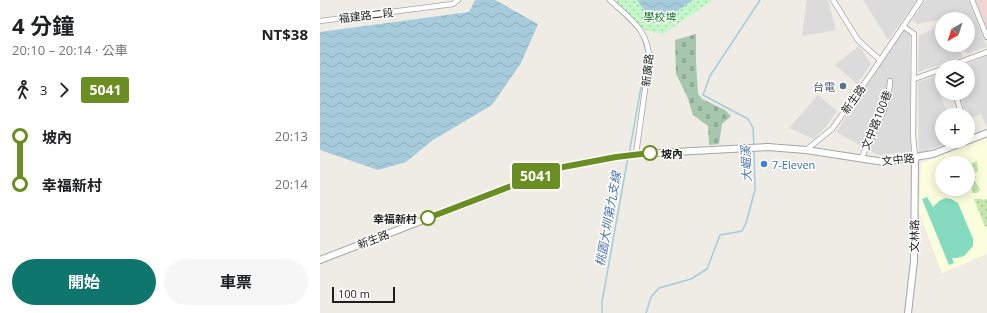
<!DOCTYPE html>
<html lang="zh-TW">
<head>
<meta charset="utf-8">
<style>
	:root { --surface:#fff; --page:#f6f6f6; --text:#202124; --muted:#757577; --accent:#0f766e }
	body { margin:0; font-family:"Open Sans","Noto Sans TC",sans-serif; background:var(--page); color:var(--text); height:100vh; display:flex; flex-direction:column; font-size:15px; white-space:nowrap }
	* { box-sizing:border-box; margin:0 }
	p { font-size:13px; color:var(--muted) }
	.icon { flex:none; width:22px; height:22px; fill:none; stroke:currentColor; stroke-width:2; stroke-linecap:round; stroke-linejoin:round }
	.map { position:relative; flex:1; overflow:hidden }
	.sheet { display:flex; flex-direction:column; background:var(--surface); width:320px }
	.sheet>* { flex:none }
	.badge { padding:0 8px; border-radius:3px; font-size:14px; line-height:26px }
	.needle { width:26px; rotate:219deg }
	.controls { position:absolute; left:615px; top:12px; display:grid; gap:8px }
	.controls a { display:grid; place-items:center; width:40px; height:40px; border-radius:50%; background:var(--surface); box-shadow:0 2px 10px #0003; font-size:20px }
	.scale { position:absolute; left:12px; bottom:10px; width:63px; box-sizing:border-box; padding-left:4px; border:2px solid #1e1e1e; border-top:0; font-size:11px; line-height:14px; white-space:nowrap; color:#1e1e1e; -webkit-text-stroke:3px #fff; paint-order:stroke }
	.map>.badge { position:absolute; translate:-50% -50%; box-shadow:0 0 0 2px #fff }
	.legs { display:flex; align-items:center; gap:6px; height:44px; padding:0 12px; font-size:13px }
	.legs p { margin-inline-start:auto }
	.summary { display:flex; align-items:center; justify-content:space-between; height:68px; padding:0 12px }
	h1 { font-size:22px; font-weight:700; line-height:30px }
	.button { display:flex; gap:8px; margin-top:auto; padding:8px 12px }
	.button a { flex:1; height:46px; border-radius:24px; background:var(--accent); color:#fff; font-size:16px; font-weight:700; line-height:46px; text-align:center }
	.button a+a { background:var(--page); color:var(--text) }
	ul { padding:0 12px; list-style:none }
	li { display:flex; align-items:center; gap:14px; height:48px; font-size:15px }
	li i { display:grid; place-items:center; width:6px; height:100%; margin:0 5px; background:currentColor }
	li i::after { content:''; width:10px; height:10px; margin:-5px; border:3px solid; border-radius:50%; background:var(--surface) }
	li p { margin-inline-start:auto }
	li:first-child i { background:linear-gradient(#0000 50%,currentColor 0) }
	li:last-child i { background:linear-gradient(currentColor 50%,#0000 0) }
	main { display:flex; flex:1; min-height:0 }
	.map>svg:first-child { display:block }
</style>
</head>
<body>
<main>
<section class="sheet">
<div class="summary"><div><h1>4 分鐘</h1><p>20:10 – 20:14 · 公車</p></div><b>NT$38</b></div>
<div class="legs"><svg class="icon" aria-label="walk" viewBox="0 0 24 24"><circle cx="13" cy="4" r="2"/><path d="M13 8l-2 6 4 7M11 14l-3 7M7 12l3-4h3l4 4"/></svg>3<svg class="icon" aria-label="forward" viewBox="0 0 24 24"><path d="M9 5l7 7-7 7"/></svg><b class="badge" style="background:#6b8e23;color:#fff">5041</b></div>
<ul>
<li><i style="color:#6b8e23"></i><b>坡內</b><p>20:13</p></li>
<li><i style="color:#6b8e23"></i><b>幸福新村</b><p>20:14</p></li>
</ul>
<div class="button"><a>開始</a><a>車票</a></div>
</section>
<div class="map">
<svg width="667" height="313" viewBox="0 0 667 313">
	<defs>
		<pattern id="grass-dots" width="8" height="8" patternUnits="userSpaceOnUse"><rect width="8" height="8" fill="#c4e7ab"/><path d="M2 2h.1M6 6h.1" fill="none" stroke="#a8c693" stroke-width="1.8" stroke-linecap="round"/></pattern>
		<pattern id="cemetery-stones" width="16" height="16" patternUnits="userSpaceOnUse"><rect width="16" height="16" fill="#a6c6ad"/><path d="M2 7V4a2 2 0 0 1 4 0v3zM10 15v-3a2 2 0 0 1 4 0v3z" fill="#8eaa94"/></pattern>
		<pattern id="park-dots" width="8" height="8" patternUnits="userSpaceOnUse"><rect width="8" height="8" fill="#c2f7ca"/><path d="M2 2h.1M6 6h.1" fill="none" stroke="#a6d3ad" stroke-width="1.8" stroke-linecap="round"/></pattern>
		<pattern id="water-waves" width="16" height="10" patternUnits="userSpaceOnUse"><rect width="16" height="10" fill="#a6cbdb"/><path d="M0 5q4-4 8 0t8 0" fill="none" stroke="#8eaebc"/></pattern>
	</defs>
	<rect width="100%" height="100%" fill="#eeece4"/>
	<!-- residential -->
	<g fill="#dcdbdb">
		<path d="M487,0H508L516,30L482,36Z"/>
		<path d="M543,0H597L568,40Z"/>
		<path d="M606,0H648L667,47L647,54L642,45H648V19H622L598,24L592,20Z"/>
		<path d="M619,26L622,27V45H635L643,57L598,72L599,36Z"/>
		<path d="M584,30L590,35L591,152L558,155L516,132Z"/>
		<path d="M539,46L551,64L537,84L515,65Z"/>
		<path d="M667,55V128L661,114L648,119V115H646L639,93H648V67H641Z"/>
		<path d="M622,73V86L618,88L628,115H622V141H633L599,153L598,82Z"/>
		<path d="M498,95L517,111L506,127L494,139L469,128Z"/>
	</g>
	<!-- commercial -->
	<path fill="#efd6d3" d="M655,0H667V30Z"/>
	<!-- education -->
	<path fill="#fbfedd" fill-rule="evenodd" d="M667,138V254L622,273L599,212L601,163ZM622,163H648V189H622Z"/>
	<!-- grass -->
	<g fill="url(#grass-dots)">
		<path d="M657,161L658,171L654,174L656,177L654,179L660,190L657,193H652V189L648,182V165Z"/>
		<path d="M654,199H662L663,200L667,199V226L665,227Z"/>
	</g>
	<!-- cemetery -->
	<path fill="url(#cemetery-stones)" d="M376,34V62L378,94L382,99L405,110L411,116L402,124L399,144L389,145L388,126L373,115L367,96L356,74L355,40Z"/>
	<!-- park -->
	<path fill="url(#park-dots)" d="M292,0H393L343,34L325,30Z"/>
	<!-- pitch -->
	<path fill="#84dbc0" d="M607,197L613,207L619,201L626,198L631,199L638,203L653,239V246L644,256L637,258H632L634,263L629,265L602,199Z"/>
	<!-- water -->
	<g fill="url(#water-waves)">
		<path d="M155,0H175L218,24L201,63L172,105L113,140L86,162L58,170L0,150V32L149,12Z"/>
		<path d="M317,0H373L341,22L324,10Z"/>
	</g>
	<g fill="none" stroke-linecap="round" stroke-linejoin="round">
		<!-- stream -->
		<g stroke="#a6cbdb" stroke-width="1.5">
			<path d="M296,8L315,27"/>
			<path d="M434,147L433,128L428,119L383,95L390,76L440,0"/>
			<path d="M309,154L327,54L322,38"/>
			<path d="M282,313V302L308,157"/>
			<path d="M326,313L331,297L339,288L371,279L387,269L400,235L422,231L426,223L435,190L434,150"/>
		</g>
		<defs>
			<g id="minor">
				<path d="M290,0C310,19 330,31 329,61L316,154"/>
				<path d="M513,0L538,40L560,60"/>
				<path d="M652,0L667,37"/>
				<path d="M0,21L133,4L138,0"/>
				<path d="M583,26L594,34L593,135L595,158"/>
				<path d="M627,67L667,52"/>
				<path d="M594,79L622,69"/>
				<path d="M635,93L642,115"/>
				<path d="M648,134L650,141"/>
				<path d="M486,150L512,129L551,74L601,0"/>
				<path d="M541,159C552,135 569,108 570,81"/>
			</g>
			<g id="tertiary">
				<path d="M0,260L215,177L238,168L268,162L316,154L448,147L486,150L564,162L613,154L667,133"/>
				<path d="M588,313L594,261L595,158"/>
			</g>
		</defs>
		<!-- minor casing -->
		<use href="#minor" stroke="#a5a5a5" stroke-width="6"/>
		<!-- tertiary casing -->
		<use href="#tertiary" stroke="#a5a5a5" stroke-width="8"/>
		<!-- minor -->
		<use href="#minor" stroke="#fff" stroke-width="4.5"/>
		<!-- tertiary -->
		<use href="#tertiary" stroke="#fff" stroke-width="6"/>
	</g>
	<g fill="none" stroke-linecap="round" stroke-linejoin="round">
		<defs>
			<path id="line-1" d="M108,218L238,168L296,157L330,153"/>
		</defs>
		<!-- line-1 casing -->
		<use href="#line-1" stroke="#fff" stroke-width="9"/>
		<!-- line-1 -->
		<use href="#line-1" stroke="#6b8e23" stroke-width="6"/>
	</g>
	<!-- markers -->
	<circle fill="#5c6f8a" stroke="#fff" stroke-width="1.5" cx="523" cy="86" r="4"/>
	<g fill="#fff" stroke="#6b8e23" stroke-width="2">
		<circle cx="330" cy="153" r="7"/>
		<circle cx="108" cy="218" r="7"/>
	</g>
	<circle fill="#3f7fe0" stroke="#fff" stroke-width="1.5" cx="444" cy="164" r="4"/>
	<g text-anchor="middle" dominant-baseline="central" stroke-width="3" stroke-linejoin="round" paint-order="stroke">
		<!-- street labels -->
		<g font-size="11" fill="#1e1e1e" stroke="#fff">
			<text transform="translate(46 15) rotate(-7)">福建路二段</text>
			<text transform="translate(327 70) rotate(-84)">新廣路</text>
			<text transform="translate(533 99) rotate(-54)">新生路</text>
			<text transform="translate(556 120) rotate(-68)">文中路100巷</text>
			<text transform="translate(578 159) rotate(-6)">文中路</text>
			<text transform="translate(594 236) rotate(-89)">文林路</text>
			<text transform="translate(53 239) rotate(-21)">新生路</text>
		</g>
		<!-- park labels -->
		<g font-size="11" fill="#0f781f" stroke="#fff">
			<text x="340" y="16">學校埤</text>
		</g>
		<!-- service labels -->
		<g font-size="11" fill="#4e5e75" stroke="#fff" text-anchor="end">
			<text x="515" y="86">台電</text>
		</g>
		<!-- stop labels -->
		<g font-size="11" font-weight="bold" fill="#1e1e1e" stroke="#fff" text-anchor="start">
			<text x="341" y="153">坡內</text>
			<text x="97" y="218" text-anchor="end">幸福新村</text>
		</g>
		<!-- shop labels -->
		<g font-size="11" fill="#366cbe" stroke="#fff" text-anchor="start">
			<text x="452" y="164">7-Eleven</text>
		</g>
		<!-- water labels -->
		<g font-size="12" font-style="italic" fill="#4d75aa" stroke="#fff">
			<text transform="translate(426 164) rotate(-92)">大崛溪</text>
			<text transform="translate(288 219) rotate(-80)">桃園大圳第九支線</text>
		</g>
	</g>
</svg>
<div class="controls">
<a><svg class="needle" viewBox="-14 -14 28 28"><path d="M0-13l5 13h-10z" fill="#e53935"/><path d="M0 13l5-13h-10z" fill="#757577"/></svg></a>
<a><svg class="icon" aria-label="layers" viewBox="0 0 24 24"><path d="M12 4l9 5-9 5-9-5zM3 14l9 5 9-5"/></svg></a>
<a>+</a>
<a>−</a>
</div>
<div class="scale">100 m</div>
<b class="badge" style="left:216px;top:176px;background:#6b8e23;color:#fff">5041</b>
</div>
</main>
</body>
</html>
